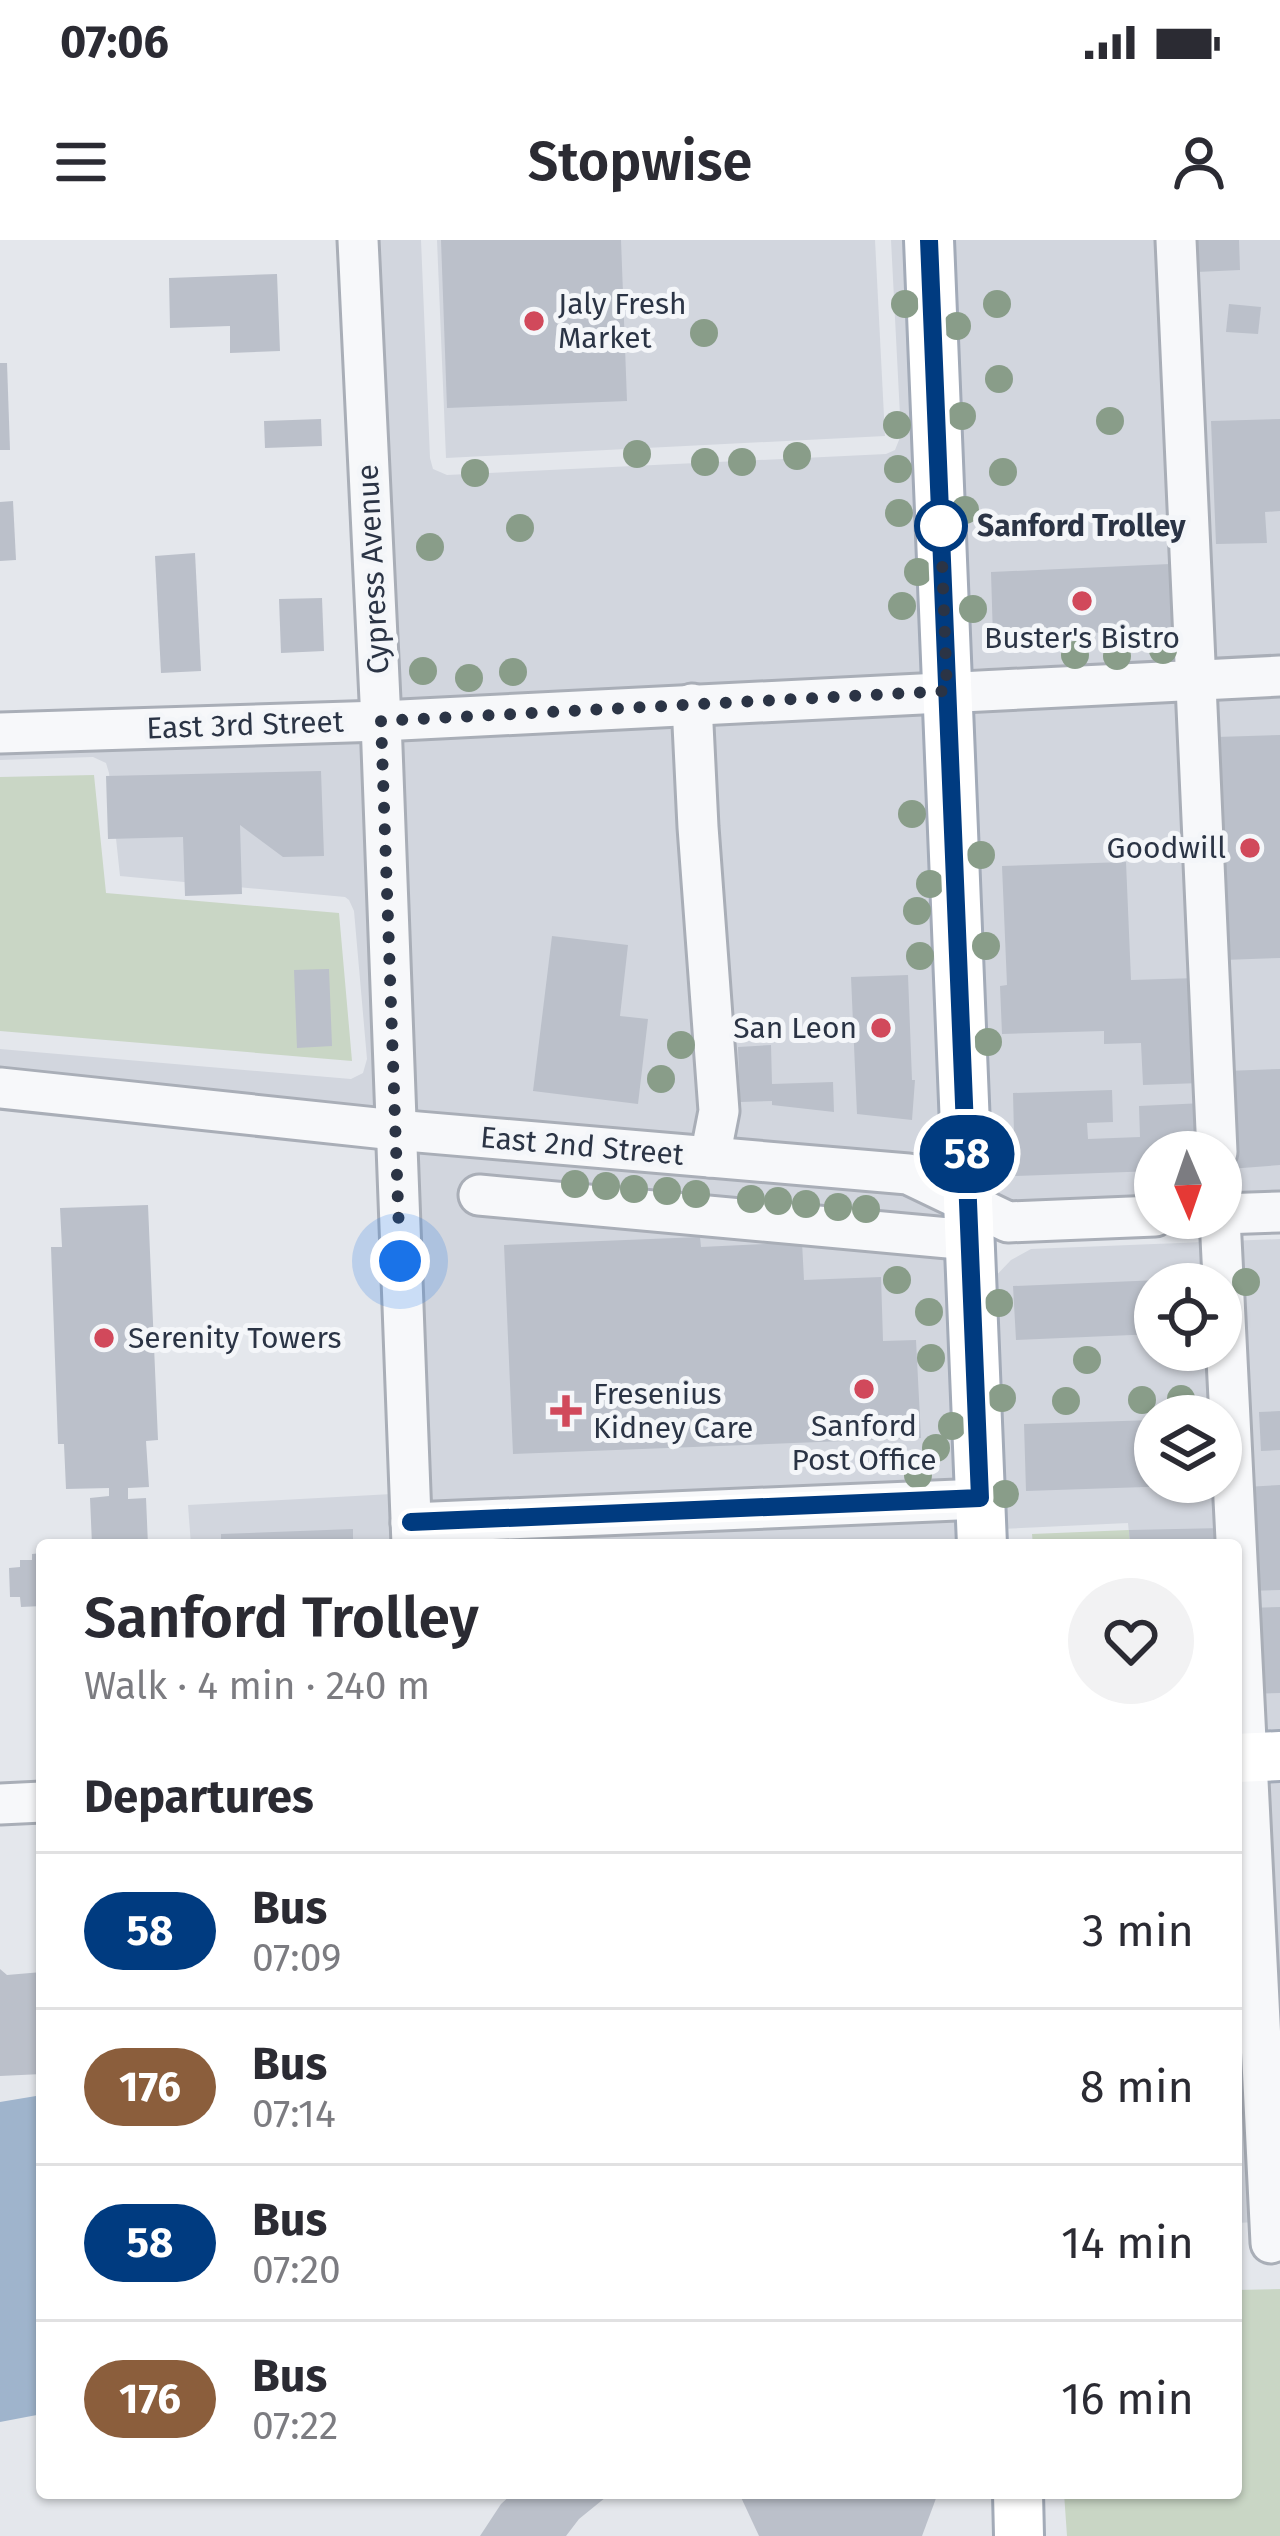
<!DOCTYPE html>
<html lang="en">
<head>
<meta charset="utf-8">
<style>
	:root { --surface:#fff; --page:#f2f2f3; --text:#2b2b33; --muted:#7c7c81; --line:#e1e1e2 }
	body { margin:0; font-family:"Fira Sans",sans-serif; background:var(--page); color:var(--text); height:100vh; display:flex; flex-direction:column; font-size:45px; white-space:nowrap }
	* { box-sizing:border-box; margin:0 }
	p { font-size:39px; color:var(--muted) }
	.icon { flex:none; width:66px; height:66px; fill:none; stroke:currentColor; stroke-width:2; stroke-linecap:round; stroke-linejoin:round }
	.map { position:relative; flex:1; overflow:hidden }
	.side { position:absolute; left:36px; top:1299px; width:1206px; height:960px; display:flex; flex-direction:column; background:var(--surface); border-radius:12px; box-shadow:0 3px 9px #0004 }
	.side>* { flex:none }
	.badge { padding:0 24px; border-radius:39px; font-size:42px; line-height:78px }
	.needle { width:78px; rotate:178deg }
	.controls { position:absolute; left:1134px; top:891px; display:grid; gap:24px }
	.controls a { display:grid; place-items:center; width:108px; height:108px; border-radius:50%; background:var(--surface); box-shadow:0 3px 9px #0004; font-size:60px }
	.you { position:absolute; width:60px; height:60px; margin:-30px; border:9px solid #fff; border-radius:50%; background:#1a73e8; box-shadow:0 0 0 18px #1a73e833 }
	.map>.badge { position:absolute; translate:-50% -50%; box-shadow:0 0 0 6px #fff }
	h2 { padding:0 48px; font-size:45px; line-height:108px }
	.round { display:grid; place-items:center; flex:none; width:126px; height:126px; border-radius:63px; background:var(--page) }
	.headline { display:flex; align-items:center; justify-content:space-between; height:204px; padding:0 48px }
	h1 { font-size:57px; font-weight:600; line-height:90px }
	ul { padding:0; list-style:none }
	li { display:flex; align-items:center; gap:36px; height:156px; padding:0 48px; border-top:3px solid var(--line) }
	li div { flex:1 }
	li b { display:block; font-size:45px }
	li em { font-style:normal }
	li .badge { min-width:132px; font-weight:700; text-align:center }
	.status { display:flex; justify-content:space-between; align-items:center; height:84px; padding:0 60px; background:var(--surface); direction:ltr }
	.status svg { height:33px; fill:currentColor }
	header { display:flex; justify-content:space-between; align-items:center; height:156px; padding:0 48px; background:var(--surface); font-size:54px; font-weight:600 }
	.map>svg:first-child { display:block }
</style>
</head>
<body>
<div class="status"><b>07:06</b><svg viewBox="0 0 49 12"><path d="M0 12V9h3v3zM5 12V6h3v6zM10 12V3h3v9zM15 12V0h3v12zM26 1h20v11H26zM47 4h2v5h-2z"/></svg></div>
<header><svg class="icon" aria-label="menu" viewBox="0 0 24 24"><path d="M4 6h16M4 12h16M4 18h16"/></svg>Stopwise<svg class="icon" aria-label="person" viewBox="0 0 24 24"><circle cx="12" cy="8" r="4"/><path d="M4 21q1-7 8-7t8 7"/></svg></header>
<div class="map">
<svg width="1280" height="2296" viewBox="0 0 1280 2296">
	<rect width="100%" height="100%" fill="#e4e7ec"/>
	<!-- built -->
	<g fill="#d2d6de" fill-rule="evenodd">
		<path d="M376,0H421L430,218L433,229L447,235L886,214L895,210L901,195L891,0H911L928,432L398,459Z"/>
		<path d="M437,0H875L885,196L446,218Z"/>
		<path d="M947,0H1280V415L965,429Z"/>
		<path d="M1280,457V951L1221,953V912H1155V955L1011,961L987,948L967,471Z"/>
		<path d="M930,473L949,931L910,914L413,871L400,501Z"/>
		<path d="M363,502L376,867L0,827V809L351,839L363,833L367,819L354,671L349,660L345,657L120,636L109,533L106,523L93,517L0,520V514Z"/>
		<path d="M414,912L904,955L951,977L963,1305H431Z"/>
		<path d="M1280,999V1499L1236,1501V1305H1130L1128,1283L1000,1289L990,1042L1011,1020L1031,1009ZM1155,1044H1221V1110H1155ZM1155,1176H1221V1242H1155Z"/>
		<path d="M392,1254L394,1305H191L188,1265Z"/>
		<path d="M1280,1537V1981L1236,1983V1539Z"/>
	</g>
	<!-- green -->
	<g fill="#c9d6c5">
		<path d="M94,535L106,653L339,673L352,821L0,791V537Z"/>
		<path d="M1129,1290L1130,1305H1033L1032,1294Z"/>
		<path d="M1280,2049V2296H1067L1064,2253H1236V2050Z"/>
	</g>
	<!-- water -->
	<path fill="#9fb4cc" d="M42,1855V2174L0,2182V1862Z"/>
	<!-- building -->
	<g fill="#bbc0ca">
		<path d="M441,0H621L627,161L447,168Z"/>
		<path d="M1196,0H1239L1240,30L1197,32Z"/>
		<path d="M277,34L280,111L230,113V86L170,88L169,38Z"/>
		<path d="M1229,64L1261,67L1258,94L1226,92Z"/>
		<path d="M0,123H7L10,210H0Z"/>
		<path d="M321,179L322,206L265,208L264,181Z"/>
		<path d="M1280,179V271L1265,272L1267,303L1216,304L1211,181Z"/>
		<path d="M13,261L16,320L0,321V262Z"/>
		<path d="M195,313L201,431L161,433L155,316Z"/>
		<path d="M1170,324L1173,389L993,398L991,332Z"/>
		<path d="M322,358L324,411L281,413L279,359Z"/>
		<path d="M1280,495V718L1223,720L1216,497Z"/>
		<path d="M321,531L324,616L283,617L240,585L242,654L185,656L183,597L108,599L106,536Z"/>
		<path d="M1126,622L1131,740L1197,738L1201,843L1143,845L1141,803L1104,804V791L1002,794L1000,746L1007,745L1002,626Z"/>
		<path d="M552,696L628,705L620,776L648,779L638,864L533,851Z"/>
		<path d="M329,729L332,806L297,808L294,730Z"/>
		<path d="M908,735L912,840H915L912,880L857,874L851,737Z"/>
		<path d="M771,805L772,844L833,842L834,872L772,865V861L740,862L738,807Z"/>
		<path d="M1280,829V925L1229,929L1226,831Z"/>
		<path d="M1112,850L1113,882L1087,883L1088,899L1140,897L1139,866L1204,863L1205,912H1155V931L1015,936L1013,853Z"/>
		<path d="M148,965L158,1200L146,1201L149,1247L128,1248V1259L146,1258L148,1305H92L90,1258L109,1256V1248L66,1249L64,1204H58L51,1007H62L60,968Z"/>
		<path d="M700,997L701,1007L802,1002L804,1040L881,1037L883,1101L916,1100L921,1198L513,1214L504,1005Z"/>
		<path d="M1208,1038V1044H1155V1094L1016,1100L1013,1046Z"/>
		<path d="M1280,1171V1210L1261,1211L1259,1172Z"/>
		<path d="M1155,1180V1242H1175V1246L1026,1251L1024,1184Z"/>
		<path d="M1280,1245V1350L1249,1351L1245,1247Z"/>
		<path d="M1223,1288V1305H1130L1129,1290Z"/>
		<path d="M353,1289V1305H221V1294Z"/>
		<path d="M42,1313V1366L21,1367L20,1357H10L9,1328L20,1327V1320H32V1314Z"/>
		<path d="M1280,1367V1453L1250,1454L1247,1368Z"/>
		<path d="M0,1729L7,1735L42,1732V1834L0,1836Z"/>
		<path d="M513,2253H611L579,2279L566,2296H480L501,2264Z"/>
		<path d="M739,2253H938L922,2296H759Z"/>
	</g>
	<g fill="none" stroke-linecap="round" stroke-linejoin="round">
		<defs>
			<g id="minor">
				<path d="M358,0L381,481L412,1305"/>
				<path d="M1176,0L1217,912"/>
				<path d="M692,464L698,587L719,871L710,917"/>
				<path d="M0,493L381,481L1280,436"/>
				<path d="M0,848L395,890L908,934L1008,982L1155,976"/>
				<path d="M479,955L970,1000"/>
				<path d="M1221,974L1280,972"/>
				<path d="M1220,978L1271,2003"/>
				<path d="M411,1283L981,1259"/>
				<path d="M0,1564L42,1562"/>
			</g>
			<g id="major">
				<path d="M929,0L982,1305"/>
				<path d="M1236,1518L1280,1516"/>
				<path d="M1018,2253L1019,2296"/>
			</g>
		</defs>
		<!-- minor casing -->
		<use href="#minor" stroke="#a9aeb7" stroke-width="45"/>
		<!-- major casing -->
		<use href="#major" stroke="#a3abb8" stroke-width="54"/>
		<!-- minor -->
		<use href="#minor" stroke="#f7f8fa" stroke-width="39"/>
		<!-- major -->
		<use href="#major" stroke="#fff" stroke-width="48"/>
	</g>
	<!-- trees -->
	<g fill="#899d89">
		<circle cx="905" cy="64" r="14"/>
		<circle cx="997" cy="64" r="14"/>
		<circle cx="957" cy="86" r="14"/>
		<circle cx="704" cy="93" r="14"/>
		<circle cx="999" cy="139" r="14"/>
		<circle cx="962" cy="176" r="14"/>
		<circle cx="1110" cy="181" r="14"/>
		<circle cx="897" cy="185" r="14"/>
		<circle cx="637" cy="214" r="14"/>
		<circle cx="797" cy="216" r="14"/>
		<circle cx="705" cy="222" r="14"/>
		<circle cx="742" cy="222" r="14"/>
		<circle cx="898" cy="229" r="14"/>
		<circle cx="1003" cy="232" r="14"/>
		<circle cx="475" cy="233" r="14"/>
		<circle cx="965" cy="270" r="14"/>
		<circle cx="899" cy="273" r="14"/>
		<circle cx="520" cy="288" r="14"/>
		<circle cx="430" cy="307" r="14"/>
		<circle cx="918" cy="332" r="14"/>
		<circle cx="902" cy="366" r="14"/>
		<circle cx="973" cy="369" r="14"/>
		<circle cx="1163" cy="410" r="14"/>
		<circle cx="1075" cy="415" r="14"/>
		<circle cx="1117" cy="416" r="14"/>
		<circle cx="423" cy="431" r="14"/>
		<circle cx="513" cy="432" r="14"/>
		<circle cx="469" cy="438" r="14"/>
		<circle cx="912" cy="574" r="14"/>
		<circle cx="981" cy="615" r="14"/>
		<circle cx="930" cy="644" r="14"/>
		<circle cx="917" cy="671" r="14"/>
		<circle cx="986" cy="706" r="14"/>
		<circle cx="920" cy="716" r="14"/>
		<circle cx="988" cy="802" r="14"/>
		<circle cx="681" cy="805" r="14"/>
		<circle cx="661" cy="839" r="14"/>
		<circle cx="575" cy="944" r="14"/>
		<circle cx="606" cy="946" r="14"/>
		<circle cx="634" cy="949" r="14"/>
		<circle cx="667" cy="951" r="14"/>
		<circle cx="696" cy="954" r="14"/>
		<circle cx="751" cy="959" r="14"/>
		<circle cx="778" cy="961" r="14"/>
		<circle cx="806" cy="964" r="14"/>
		<circle cx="838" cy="967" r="14"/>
		<circle cx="866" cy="969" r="14"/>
		<circle cx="897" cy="1040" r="14"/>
		<circle cx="1246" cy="1042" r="14"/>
		<circle cx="999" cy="1063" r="14"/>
		<circle cx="929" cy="1072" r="14"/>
		<circle cx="931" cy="1118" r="14"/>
		<circle cx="1087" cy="1120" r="14"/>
		<circle cx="1002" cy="1158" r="14"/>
		<circle cx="1181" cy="1159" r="14"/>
		<circle cx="1142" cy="1160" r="14"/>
		<circle cx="1066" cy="1161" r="14"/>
		<circle cx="952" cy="1186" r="14"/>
		<circle cx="936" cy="1208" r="14"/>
		<circle cx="918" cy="1235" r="14"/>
		<circle cx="1005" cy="1254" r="14"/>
	</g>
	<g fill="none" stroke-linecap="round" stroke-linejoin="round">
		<defs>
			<path id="line" d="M411,1282L980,1258L929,0"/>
		</defs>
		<!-- line casing -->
		<use href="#line" stroke="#fff" stroke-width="27"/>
		<!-- line -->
		<use href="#line" stroke="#003b80" stroke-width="18"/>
		<!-- walk -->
		<path stroke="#2b3445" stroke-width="12" stroke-dasharray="0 21.6" d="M400,1021L381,481L947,451L940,267L941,286"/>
	</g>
	<!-- markers -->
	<g fill="#d1495b" stroke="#f4f6f9" stroke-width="4.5">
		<circle cx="534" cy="81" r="12"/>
		<circle cx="1082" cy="361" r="12"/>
		<circle cx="1250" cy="608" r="12"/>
		<circle cx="881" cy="788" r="12"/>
		<circle cx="104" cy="1098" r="12"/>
		<circle cx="864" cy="1149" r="12"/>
		<path d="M560 1153h12v12h12v12h-12v12h-12v-12h-12v-12h12z"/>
	</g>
	<circle fill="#fff" stroke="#003b80" stroke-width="6" cx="941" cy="286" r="24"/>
	<g text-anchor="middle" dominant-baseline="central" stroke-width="10" stroke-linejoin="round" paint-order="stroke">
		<!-- poi labels -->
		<g font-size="30" fill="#2b3445" stroke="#f4f6f9" text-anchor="start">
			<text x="558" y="64">Jaly Fresh<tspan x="558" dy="34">Market</tspan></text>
			<text x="1082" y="398" text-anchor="middle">Buster's Bistro</text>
			<text x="1226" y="608" text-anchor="end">Goodwill</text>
			<text x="857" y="788" text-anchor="end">San Leon</text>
			<text x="128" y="1098">Serenity Towers</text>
			<text x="593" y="1154">Fresenius<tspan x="593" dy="34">Kidney Care</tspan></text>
			<text x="864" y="1186" text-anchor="middle">Sanford<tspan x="864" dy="34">Post Office</tspan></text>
		</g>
		<!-- stop labels -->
		<g font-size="30" font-weight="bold" fill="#2b3445" stroke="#f4f6f9" text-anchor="start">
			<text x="977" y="286">Sanford Trolley</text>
		</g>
		<!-- street labels -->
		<g font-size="30" fill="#2b3445" stroke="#f4f6f9">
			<text transform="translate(373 329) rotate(-93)">Cypress Avenue</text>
			<text transform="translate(245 485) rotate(-2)">East 3rd Street</text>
			<text transform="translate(582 906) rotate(5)">East 2nd Street</text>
		</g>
	</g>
</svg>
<div class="controls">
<a><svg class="needle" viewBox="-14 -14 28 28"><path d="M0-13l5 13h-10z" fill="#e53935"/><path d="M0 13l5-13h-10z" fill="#7c7c81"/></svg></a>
<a><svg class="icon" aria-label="locate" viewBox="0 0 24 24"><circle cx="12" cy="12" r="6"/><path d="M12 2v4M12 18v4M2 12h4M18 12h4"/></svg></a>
<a><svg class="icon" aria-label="layers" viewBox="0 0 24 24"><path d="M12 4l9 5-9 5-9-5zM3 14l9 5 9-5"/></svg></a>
</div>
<div class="you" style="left:400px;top:1021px"></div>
<b class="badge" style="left:967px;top:914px;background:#003b80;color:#fff">58</b>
<section class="side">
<div class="headline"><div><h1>Sanford Trolley</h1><p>Walk · 4 min · 240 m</p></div><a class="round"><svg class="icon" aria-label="heart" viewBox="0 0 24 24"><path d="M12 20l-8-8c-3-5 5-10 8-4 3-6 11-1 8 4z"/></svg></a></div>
<h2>Departures</h2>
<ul>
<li><span class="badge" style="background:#003b80;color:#fff">58</span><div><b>Bus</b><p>07:09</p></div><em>3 min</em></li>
<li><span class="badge" style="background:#8b5e3c;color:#fff">176</span><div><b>Bus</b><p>07:14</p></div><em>8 min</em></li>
<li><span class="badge" style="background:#003b80;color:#fff">58</span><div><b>Bus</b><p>07:20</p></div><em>14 min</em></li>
<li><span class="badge" style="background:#8b5e3c;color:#fff">176</span><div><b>Bus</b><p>07:22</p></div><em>16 min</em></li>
</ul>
</section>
</div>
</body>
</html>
